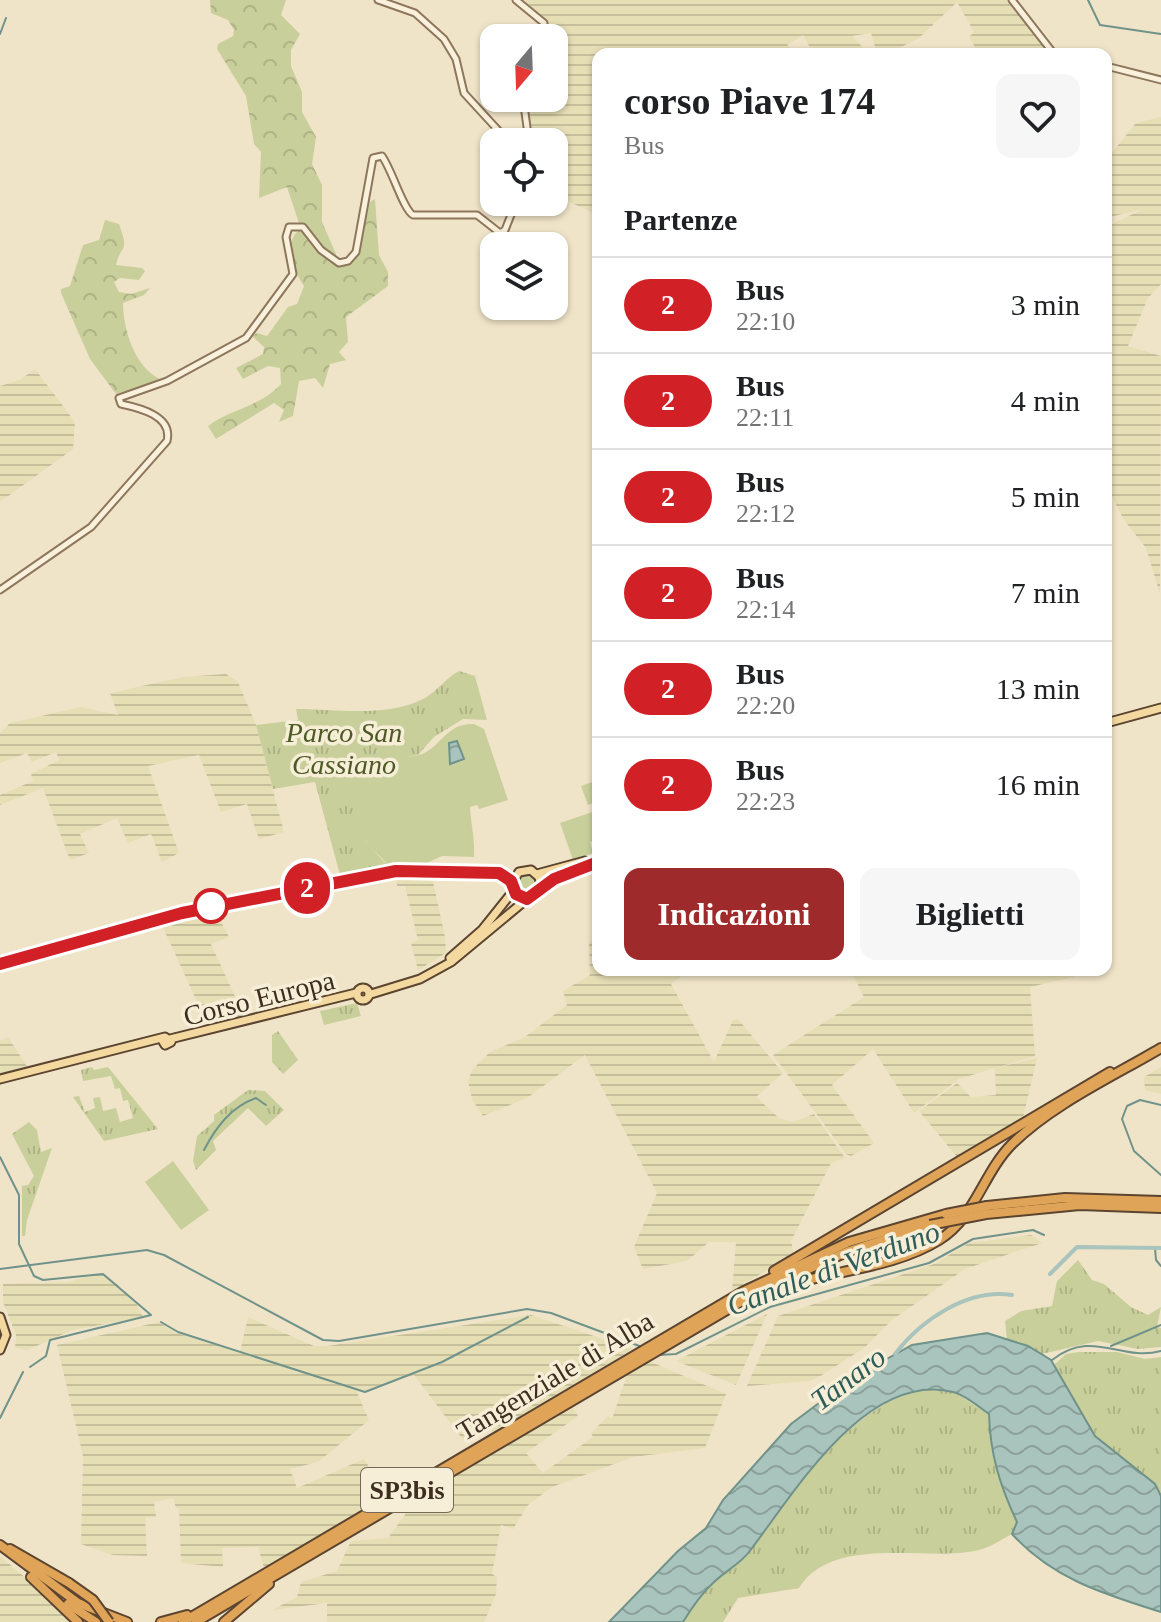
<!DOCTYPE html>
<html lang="it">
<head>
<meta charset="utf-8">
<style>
	:root { --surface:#fff; --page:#f6f6f6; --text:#202124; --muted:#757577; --line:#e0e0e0; --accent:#9e2a2b }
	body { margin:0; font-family:"Times New Roman",serif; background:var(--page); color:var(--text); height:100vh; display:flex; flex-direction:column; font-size:30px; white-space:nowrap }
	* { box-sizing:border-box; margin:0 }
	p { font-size:26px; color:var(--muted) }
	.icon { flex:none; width:44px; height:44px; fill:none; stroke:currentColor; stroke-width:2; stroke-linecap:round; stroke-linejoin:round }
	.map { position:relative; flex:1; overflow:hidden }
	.side { position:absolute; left:592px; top:48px; width:520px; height:928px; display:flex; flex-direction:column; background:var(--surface); border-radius:16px; box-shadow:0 2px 6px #0004 }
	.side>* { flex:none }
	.badge { padding:0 16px; border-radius:26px; font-size:28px; line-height:52px }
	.needle { width:52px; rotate:199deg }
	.buttons { position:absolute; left:480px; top:24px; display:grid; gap:16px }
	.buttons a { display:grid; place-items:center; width:88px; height:88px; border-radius:16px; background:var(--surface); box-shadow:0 2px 6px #0004; font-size:40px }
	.map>.badge { position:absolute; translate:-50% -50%; box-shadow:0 0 0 4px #fff }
	h2 { padding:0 32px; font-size:30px; line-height:72px }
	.round { display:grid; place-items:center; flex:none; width:84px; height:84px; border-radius:16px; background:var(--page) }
	.summary { display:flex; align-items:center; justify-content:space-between; height:136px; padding:0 32px }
	h1 { font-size:38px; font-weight:600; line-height:60px }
	.button { display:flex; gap:16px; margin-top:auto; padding:16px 32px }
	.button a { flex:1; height:92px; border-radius:16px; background:var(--accent); color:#fff; font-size:32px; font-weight:600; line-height:92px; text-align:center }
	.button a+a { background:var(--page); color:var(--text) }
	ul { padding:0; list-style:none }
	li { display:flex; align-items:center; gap:24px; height:96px; padding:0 32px; border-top:2px solid var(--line) }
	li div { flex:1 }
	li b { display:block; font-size:30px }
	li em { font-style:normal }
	li .badge { min-width:88px; font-weight:700; text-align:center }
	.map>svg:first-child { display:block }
</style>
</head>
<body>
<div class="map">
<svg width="1161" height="1622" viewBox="0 0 1161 1622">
	<defs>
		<pattern id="farmland-rules" width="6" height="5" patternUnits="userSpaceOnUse" patternTransform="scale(2)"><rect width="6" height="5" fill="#e6deb5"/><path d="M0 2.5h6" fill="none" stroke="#c6bf9b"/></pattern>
		<pattern id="grass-tufts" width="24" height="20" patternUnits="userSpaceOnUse" patternTransform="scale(2)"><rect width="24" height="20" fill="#c9cf9b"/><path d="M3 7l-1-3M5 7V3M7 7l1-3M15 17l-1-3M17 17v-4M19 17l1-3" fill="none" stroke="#aeb285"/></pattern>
		<pattern id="forest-crowns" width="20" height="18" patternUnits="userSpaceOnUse" patternTransform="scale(2)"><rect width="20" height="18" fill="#c9cf9b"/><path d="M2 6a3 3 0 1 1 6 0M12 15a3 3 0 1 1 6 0" fill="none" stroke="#aeb285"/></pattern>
		<pattern id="water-waves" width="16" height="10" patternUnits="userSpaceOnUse" patternTransform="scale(2)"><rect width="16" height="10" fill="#a9c4bc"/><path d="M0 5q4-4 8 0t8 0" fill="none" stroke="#8ba098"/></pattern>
	</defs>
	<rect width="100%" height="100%" fill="#f0e4c8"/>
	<!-- farmland -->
	<g fill="url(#farmland-rules)">
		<path d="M524,0H1008L1051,54H979L969,37L974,32L957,2L919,38L887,54H877L871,33L852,36L869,54L812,51L803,35L787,45L797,54H750L745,49L725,54H598V215L554,195V142H530L525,98H554V38H547V20Z"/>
		<path d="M1161,117V284L1148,298L1128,346L1161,356L1160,594L1146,548L1124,520L1106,485V227L1143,209L1106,218V160L1136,123Z"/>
		<path d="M35,369L75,422L73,449L0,502V386L20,380Z"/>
		<path d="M226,674L238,682L256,725L284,832L259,839L247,804L221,812L199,755L148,766L179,853L162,862L151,834L128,843L117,818L80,834L89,853L70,860L43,788L0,805V795L33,781L31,774L59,760L56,752L32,762L27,753L0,763V733L10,723L81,707L118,715L110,693L183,677Z"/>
		<path d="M407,872H431L445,937L446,953L418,970L411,943L418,940L405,886H397L396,876H405Z"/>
		<path d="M214,909L229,937L211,944L244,1016L236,1018L223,998L200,1008L160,921Z"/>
		<path d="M598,937V970H690L671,984L714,1062L733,1020L738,1019L783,1073L756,1097L779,1118L793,1122L814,1114L845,1158L831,1163L791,1241L794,1254L732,1291L736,1242H709L687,1261L643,1269L634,1247L657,1193L585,1055L527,1098L483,1116L472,1099L468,1081L472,1070L490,1052L525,1037L567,1005L563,991L590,975L589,942Z"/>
		<path d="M860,970H1072L1074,977L1030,987L1035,1056L959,1079L914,1113L873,1049L832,1085L874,1143L851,1156L846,1154L773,1055L864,997L852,973Z"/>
		<path d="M8,1037L28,1068L0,1076V1041Z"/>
		<path d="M1037,1058L1023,1118L957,1157L919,1111L957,1083L971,1097L996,1095L995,1068Z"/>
		<path d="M1161,1067V1094L1145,1090L1144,1077Z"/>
		<path d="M1031,1235L1042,1243L965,1269L892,1320L864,1348L822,1375L810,1381L747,1386L778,1316L934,1264L969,1243Z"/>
		<path d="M94,1274H103L114,1281L136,1303L143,1317L73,1330L27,1350L15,1348L16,1335L3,1302V1284L69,1282Z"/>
		<path d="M767,1314L736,1385L676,1361Z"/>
		<path d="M531,1315L633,1349L493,1432L490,1430L464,1441L414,1375L366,1391L355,1388L369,1420L318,1462L290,1469L297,1488L364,1459L386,1495L264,1568L258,1547L222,1548L223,1567L181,1563L179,1508H176L173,1498L154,1502L156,1517L145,1518L147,1556L113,1555L81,1544L83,1456L57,1345L159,1322L176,1333L240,1352L248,1317L314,1346H327Z"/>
		<path d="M649,1361L726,1394L705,1448L633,1457L552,1487L528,1505L513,1529L501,1525L492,1574L497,1577L496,1594L484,1622H327V1603L272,1610L297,1597L301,1582L337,1571L351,1541L388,1538L410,1508L441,1481L573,1407L578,1416L526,1453L543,1473L593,1437L591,1433L608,1416L612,1419L627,1375Z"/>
		<path d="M0,1556L55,1603L73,1622H0Z"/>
	</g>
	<!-- grass -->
	<g fill="url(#grass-tufts)">
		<path d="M459,671L475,676L487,720L463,719L434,737L418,755L386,761L373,773L365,841L387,865L382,869L340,875L315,782L273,789L256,725L298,720L296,709C336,709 388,718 425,698C438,690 446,678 459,671Z"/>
		<path d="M357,1003L361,1016L324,1025L320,1011Z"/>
		<path d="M278,1031L298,1060L283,1074L272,1062V1035Z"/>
		<path d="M92,1067L94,1070L108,1067L158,1129L104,1141L73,1097L79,1096L85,1112L95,1108L93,1098L100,1097L103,1111L116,1108L120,1122L133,1118L128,1100L123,1101L120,1088L115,1089L111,1076L83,1081L81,1070Z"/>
		<path d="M248,1090L265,1091L284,1110L266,1126L248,1108L213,1141L216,1150L196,1170L193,1161L197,1136L214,1121V1115Z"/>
		<path d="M29,1122L37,1130L41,1152L52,1148L27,1220L25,1236H22V1186L28,1185L34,1176L12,1134Z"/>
		<path d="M1078,1260L1092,1280L1104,1284L1131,1307L1148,1315L1161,1307L1157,1327L1161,1328V1347L1138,1349L1098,1341L1042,1354L1007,1340L1005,1321L1021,1311L1052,1306L1057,1281Z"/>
		<path d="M1078,1352H1117L1145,1359L1161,1357V1496L1155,1484L1095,1436L1054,1365L1066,1354Z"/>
		<path d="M917,1389L954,1392L989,1414C989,1454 1000,1486 1017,1523L1012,1534C1002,1539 991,1547 979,1550C927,1563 834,1533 799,1588L738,1598L723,1622H683C691,1609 702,1594 713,1583C724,1572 740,1564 750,1551C797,1488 840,1417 917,1389Z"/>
	</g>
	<!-- forest -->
	<g fill="url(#forest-crowns)">
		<path d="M210,0H286L281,15L300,34L291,50V66L302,92V112L316,137L312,164L322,185V222L336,254L334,264L342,266L358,254L370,202L375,199L379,255L388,272V286L346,317L348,342L339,352L346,360L330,364L323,388L315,378L299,381L293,416L279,422L284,410L274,403L216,439L208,426C232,408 260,407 281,384L280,368L268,366L243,379L236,368L263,354L264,347L252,336L257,333L267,336L288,307L297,304L304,286C293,271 282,240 301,229L287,187L259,198L261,152L254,144L246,96L217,49L218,44L233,36L234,30L228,20L211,13Z"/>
		<path d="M105,220L119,224C130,254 121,243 116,265L142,268L145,271L139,280L120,278L114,282L119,292L131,294L150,288L144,295L123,303C123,329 135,369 162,380L116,394L90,359L61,293V289L70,286L83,245L99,240Z"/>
	</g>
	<!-- garden -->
	<g fill="#c9cf9b">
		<path d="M474,724L484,729L508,800L479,809L477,805L470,807C471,825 475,838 474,857L442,856L425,864L393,862L387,865C382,856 372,851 366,842C348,817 359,776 386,761C398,755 411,759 422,754C442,746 446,723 474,724Z"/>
		<path d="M598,780V801L588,805L581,786Z"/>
		<path d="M598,810V839L590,842L593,853L573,860L560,823Z"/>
		<circle cx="527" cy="884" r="11"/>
		<path d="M173,1161L209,1210L181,1230L145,1182Z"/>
	</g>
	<!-- water -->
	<g fill="url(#water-waves)" stroke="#6f938a" stroke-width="2">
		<path d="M457,741L464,759L450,764L449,743Z"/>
		<path d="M987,1333L1028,1346L1051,1360L1095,1436L1155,1484L1161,1496V1612C1104,1594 1053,1579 1012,1534L1017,1522C1000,1486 990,1454 989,1414C978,1406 965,1395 953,1392C866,1370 793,1495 749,1552C740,1564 724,1572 713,1583C701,1594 691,1609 683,1622H609L678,1551L706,1528L723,1500L791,1424L851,1379L912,1345Z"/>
	</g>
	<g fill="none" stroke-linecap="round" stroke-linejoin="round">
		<!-- stream -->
		<g stroke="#6f938a" stroke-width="2">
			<path d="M1088,0L1100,25L1161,34"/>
			<path d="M0,34L6,18"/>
			<path d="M1161,1105L1140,1100L1127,1106L1122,1119L1134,1151L1161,1175"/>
			<path d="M204,1150C216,1127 231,1107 256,1098L266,1105"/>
			<path d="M0,1157L19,1195V1244L34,1276L43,1280L103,1274L151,1315L50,1340L46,1356L30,1367"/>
			<path d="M1155,1248L1156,1260L1161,1266"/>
			<path d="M0,1269L147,1250L164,1255L323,1340L339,1341L527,1309L551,1313L642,1347"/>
			<path d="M161,1322L178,1332L365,1392L442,1362L528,1317"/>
			<path d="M1111,1346L1161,1325"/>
			<path d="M659,1355L676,1354L770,1307L929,1263L973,1239L1033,1230L1044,1235"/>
			<path d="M1052,1360C1093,1328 1120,1362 1161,1351"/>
			<path d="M0,1418L23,1372"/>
		</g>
		<!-- canal -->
		<g stroke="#a9c4bc" stroke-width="4">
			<path d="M1050,1274L1077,1247L1161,1248"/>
			<path d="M895,1354C921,1320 968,1288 1012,1295"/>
		</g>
		<defs>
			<g id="minor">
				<path d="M378,0L415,13L444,39L456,59L464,93L509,142"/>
				<path d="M516,0L544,23V38"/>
				<path d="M1012,0L1054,54"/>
				<path d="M1106,66L1161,80"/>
				<path d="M523,98L529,142"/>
				<path d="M0,590L91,527L167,441C173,416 140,408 121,404L119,398L167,381L246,338L293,274L286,237L289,227H303L321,250L339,263L348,261L356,252L373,158L382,156C393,172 403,209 413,215H477L500,233L505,230L516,202"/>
			</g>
			<g id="major">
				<path d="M1106,723L1161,708"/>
				<path d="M537,874L585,861"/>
				<path d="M541,887L539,877L531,870L519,872L513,881L516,894L532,898L554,879L598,862"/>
				<path d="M450,958L482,930L514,890"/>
				<circle cx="363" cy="994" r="6"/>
				<path d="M371,994L420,979L451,962L527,899"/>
				<path d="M170,1039L356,993"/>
				<path d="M0,1079L165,1037L171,1042L165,1045L162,1040"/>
				<path d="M0,1317L6,1335L0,1350"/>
			</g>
			<g id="highway">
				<path d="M987,1206L1065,1198L1161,1201"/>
				<path d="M986,1214L1080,1205L1161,1208"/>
				<path d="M774,1271L1110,1072"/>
				<path d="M764,1294C819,1270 887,1272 939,1240C975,1218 983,1173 1012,1144C1053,1104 1112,1077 1161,1048"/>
				<path d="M0,1545L78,1603L127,1622"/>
				<path d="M10,1549L69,1583"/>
				<path d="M31,1577L78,1622"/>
				<path d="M68,1604L96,1622"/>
				<path d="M161,1622L187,1615"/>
				<path d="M183,1622L744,1291L849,1242L946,1214"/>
				<path d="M196,1622L759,1291L849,1251L930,1225"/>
				<path d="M224,1622L269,1584"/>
			</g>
		</defs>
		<!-- minor casing -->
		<use href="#minor" stroke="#8d765c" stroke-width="9"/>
		<!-- major casing -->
		<use href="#major" stroke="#5b4430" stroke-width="11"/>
		<!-- highway casing -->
		<use href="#highway" stroke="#5b4430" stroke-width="12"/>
		<!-- minor -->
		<use href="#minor" stroke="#faf1dc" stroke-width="5"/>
		<!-- major -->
		<use href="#major" stroke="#f3d9a0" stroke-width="7"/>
		<!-- highway -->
		<use href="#highway" stroke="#e0a458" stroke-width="8"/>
		<defs>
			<g id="highway-bridge">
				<path d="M946,1214L987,1206"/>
				<path d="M930,1225L986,1214"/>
				<path d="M69,1583L93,1600L109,1622"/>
			</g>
		</defs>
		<!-- highway-bridge casing -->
		<use href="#highway-bridge" stroke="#5b4430" stroke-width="12" stroke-linecap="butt"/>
		<!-- highway-bridge -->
		<use href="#highway-bridge" stroke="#e0a458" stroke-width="8"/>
	</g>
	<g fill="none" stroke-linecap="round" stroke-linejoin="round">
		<defs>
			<path id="line" d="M0,964L182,913L396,871L499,873L511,881L516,894L527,899L554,879L598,862"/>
		</defs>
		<!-- line casing -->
		<use href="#line" stroke="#fff" stroke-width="18"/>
		<!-- line -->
		<use href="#line" stroke="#d22027" stroke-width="12"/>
	</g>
	<!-- markers -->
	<circle fill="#fff" stroke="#d22027" stroke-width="4" cx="211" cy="906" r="16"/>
	<g text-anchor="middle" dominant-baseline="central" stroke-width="7" stroke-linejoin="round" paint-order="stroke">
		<!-- shield labels -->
		<rect fill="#f7eed8" stroke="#756857" stroke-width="2" x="361" y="1468" width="92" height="44" rx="6"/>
		<g font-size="26" font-weight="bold" fill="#3d2e20">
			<text x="407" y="1490">SP3bis</text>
		</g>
		<!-- park labels -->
		<g font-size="28" font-style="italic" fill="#4d5a26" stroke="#f7eed8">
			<text x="344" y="732">Parco San<tspan x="344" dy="32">Cassiano</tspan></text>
		</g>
		<!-- street labels -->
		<g font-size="28" fill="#3d2e20" stroke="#f7eed8">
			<text transform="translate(259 998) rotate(-14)">Corso Europa</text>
			<text transform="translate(555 1376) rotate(-31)">Tangenziale di Alba</text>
		</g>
		<!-- water labels -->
		<g font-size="30" font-style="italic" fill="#2f5d5a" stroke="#f7eed8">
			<text transform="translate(833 1268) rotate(-20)">Canale di Verduno</text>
			<text transform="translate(848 1378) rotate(-37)">Tanaro</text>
		</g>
	</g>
</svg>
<div class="buttons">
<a><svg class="needle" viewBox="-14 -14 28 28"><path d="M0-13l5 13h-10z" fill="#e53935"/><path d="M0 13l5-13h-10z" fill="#757577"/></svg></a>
<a><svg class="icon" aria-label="locate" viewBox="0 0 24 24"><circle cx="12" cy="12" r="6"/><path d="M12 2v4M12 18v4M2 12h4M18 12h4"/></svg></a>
<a><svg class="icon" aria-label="layers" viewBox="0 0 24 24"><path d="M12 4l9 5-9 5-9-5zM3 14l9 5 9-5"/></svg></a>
</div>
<b class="badge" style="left:307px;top:888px;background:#d22027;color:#fff">2</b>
<section class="side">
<div class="summary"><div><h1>corso Piave 174</h1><p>Bus</p></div><a class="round"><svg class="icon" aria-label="heart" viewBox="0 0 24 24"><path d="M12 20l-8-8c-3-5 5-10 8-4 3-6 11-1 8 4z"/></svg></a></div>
<h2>Partenze</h2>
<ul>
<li><span class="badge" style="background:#d22027;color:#fff">2</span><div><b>Bus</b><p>22:10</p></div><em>3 min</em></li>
<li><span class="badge" style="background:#d22027;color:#fff">2</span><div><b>Bus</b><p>22:11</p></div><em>4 min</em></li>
<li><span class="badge" style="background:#d22027;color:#fff">2</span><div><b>Bus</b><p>22:12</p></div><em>5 min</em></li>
<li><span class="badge" style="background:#d22027;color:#fff">2</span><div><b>Bus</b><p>22:14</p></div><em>7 min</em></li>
<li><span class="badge" style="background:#d22027;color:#fff">2</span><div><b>Bus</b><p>22:20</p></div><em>13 min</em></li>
<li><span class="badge" style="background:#d22027;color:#fff">2</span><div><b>Bus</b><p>22:23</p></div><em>16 min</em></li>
</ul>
<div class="button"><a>Indicazioni</a><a>Biglietti</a></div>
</section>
</div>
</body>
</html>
